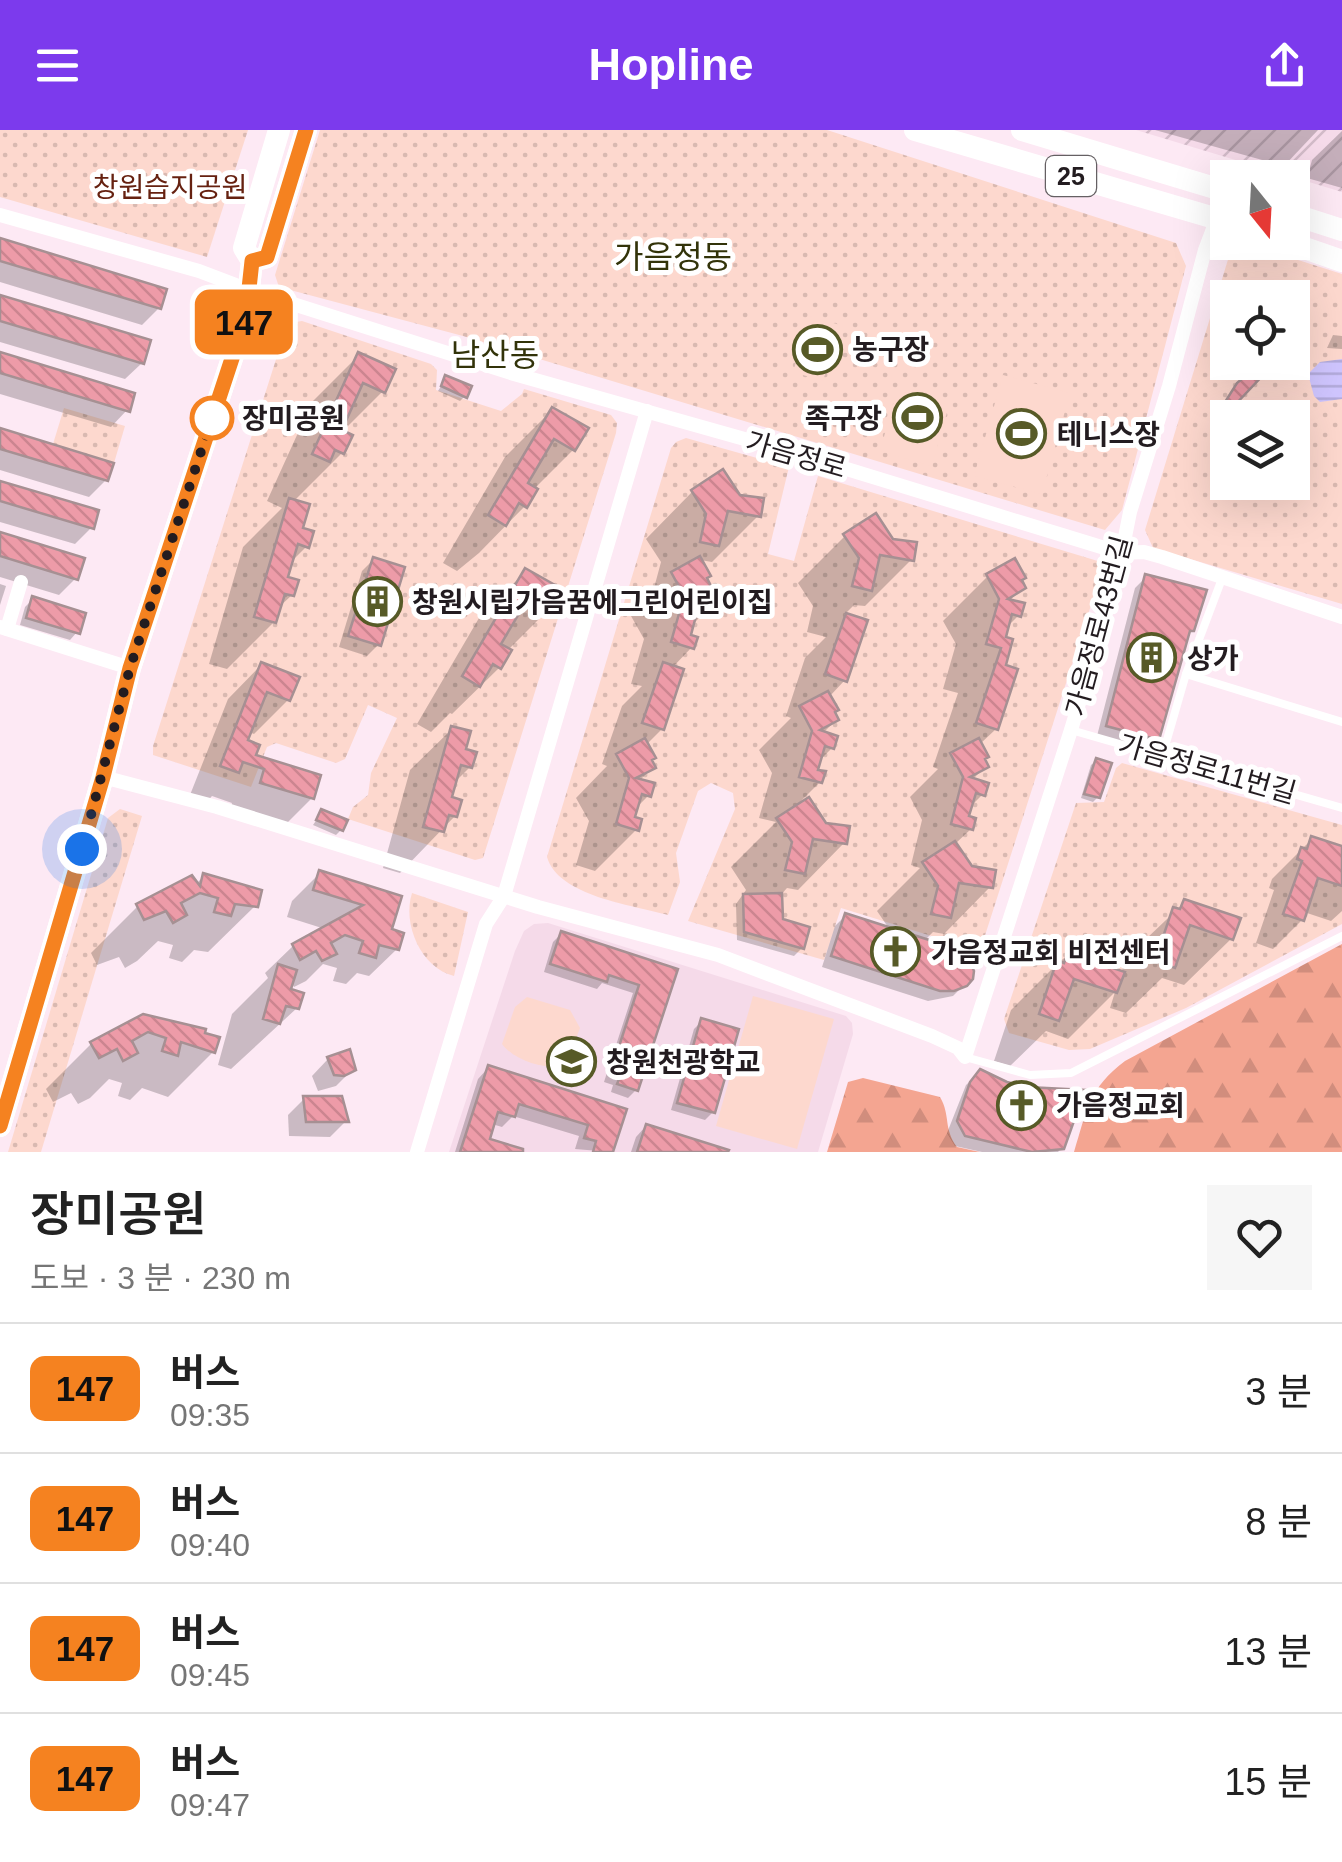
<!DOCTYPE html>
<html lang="ko">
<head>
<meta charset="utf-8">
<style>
	:root { --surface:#fff; --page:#f6f6f6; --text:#222; --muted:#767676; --line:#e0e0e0; --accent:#7c3aed }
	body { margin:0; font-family:Helvetica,"Noto Sans KR",sans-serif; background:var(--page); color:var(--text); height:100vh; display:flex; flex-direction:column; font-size:38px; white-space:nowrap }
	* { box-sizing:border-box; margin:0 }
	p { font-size:32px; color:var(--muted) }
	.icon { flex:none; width:55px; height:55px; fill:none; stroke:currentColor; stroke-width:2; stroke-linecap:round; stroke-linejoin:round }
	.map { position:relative; height:1022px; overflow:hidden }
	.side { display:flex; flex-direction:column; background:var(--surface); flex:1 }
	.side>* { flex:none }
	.badge { padding:0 20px; border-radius:15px; font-size:35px; line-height:65px }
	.needle { width:65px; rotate:162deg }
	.controls { position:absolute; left:1210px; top:30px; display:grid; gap:20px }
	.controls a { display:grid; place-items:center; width:100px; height:100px; border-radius:0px; background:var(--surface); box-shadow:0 10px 40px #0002; font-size:50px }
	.you { position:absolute; width:50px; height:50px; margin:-25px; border:8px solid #fff; border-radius:50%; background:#1a73e8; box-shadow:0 0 0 15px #1a73e833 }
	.map>.badge { position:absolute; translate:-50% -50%; box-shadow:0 0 0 5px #fff }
	.round { display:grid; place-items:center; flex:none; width:105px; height:105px; border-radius:0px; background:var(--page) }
	.head { display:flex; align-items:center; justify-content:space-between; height:170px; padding:0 30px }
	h1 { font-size:48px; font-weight:600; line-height:75px }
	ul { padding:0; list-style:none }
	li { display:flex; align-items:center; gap:30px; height:130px; padding:0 30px; border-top:2px solid var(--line) }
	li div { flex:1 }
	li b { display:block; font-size:38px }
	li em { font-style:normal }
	li .badge { min-width:110px; font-weight:700; text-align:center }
	header { display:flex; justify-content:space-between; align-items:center; height:130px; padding:0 30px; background:var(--accent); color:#fff; font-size:45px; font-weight:600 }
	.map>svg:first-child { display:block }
</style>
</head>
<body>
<header><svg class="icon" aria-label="menu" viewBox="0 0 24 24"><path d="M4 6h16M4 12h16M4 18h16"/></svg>Hopline<svg class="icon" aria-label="share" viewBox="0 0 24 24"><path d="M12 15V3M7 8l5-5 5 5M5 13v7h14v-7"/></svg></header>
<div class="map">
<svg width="1342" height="1022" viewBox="0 0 1342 1022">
	<defs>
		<pattern id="industrial-furrows" width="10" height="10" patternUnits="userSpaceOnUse" patternTransform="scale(2.5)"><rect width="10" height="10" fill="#f5dae9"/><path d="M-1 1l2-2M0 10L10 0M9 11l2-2" fill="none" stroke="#d2bac8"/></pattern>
		<pattern id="forest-firs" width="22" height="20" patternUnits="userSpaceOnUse" patternTransform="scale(2.5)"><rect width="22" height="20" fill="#f4a591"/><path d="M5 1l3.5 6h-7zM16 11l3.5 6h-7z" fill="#d18d7d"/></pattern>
		<pattern id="park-dots" width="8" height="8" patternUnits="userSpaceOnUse" patternTransform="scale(2.5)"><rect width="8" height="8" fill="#fdd8ce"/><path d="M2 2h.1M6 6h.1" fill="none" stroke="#d9b9b1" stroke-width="1.8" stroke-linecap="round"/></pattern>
		<pattern id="water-rules" width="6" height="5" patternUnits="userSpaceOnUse" patternTransform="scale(2.5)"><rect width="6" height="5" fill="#cfc5fe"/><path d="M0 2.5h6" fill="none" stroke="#b1a9d9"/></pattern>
		<pattern id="building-back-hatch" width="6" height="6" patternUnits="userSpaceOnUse" patternTransform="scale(2.5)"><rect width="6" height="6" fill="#ed9ba8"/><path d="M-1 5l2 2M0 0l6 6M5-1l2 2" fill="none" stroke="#cb8590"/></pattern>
	</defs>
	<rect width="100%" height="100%" fill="#fde9f4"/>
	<!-- built -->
	<path fill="#f5dae9" d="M548,793L846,886L852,893L853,904L818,1022H449L515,821L524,801L534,794Z"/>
	<!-- industrial -->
	<path fill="url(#industrial-furrows)" d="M1136,0H1342V62Z"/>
	<!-- forest -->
	<g fill="url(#forest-firs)">
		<path d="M1342,814V1022H1074C1087,980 1089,958 1125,931Z"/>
		<path d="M863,948L940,967C951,986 943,998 957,1017L980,1022H827L848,952Z"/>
	</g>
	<!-- park -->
	<g fill="url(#park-dots)" fill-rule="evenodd">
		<path d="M0,0H248L207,127L0,67Z"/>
		<path d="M320,0H827L1176,113L1186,136L1122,380L1105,400L463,206L279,157L275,145Z"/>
		<path d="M1248,114L1342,144V474L1153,418L1145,400L1230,123L1237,115ZM1228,168H1292V232H1228ZM1228,288H1292V352H1228Z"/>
		<path d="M302,191L431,234L437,240L436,260L501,281L522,264L524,259L611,285L617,293L616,303L483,728L475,730L348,689L353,677L368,665L371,643L397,588L368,575L345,629L336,633L276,613L267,617L251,657L153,625V616L286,198L290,193Z"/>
		<path d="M64,278L125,296L114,333L53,314Z"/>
		<path d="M686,308L789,337L768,424L794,431L818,346L1101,432L1103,438L980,821L841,778L824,830L688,791L735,679L733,663L711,653L698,661L676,723L680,752L668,785C632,775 558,766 547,727L671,318L676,312Z"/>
		<path d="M1122,633L1342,695V794L1186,878L1090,919L1069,920L1009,903L1004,889L1076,673L1104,672L1116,638Z"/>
		<path d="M120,679L142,686L41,1022H8L108,688Z"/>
		<path d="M412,763L468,782L454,846C421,838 402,794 412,763Z"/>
	</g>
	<!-- pitch -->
	<g fill="#fdd8ce">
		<path d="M810,186L840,195L823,251L793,242Z"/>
		<path d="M1003,245L1070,263L1042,364L974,346Z"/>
		<path d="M897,260L949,275L932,336L880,321Z"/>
		<path d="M753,866L834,889L797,1019L716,996Z"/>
		<path d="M527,867L570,880L580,898L565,937C543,939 515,931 502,914L515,877Z"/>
	</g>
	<!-- water -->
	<path fill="url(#water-rules)" d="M1342,229V269L1320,272L1314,266L1308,244L1320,232Z"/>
	<!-- shadow -->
	<g fill="#0003">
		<path d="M1155,0H1318L1284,36Z"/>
		<path d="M1342,1V58L1307,48L1312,30Z"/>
		<path d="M0,111L159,178L142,195L0,152Z"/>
		<path d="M0,167L142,233L125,249L0,212Z"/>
		<path d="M1333,205L1342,206V219L1327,218Z"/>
		<path d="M0,225L127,280L111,297L0,264Z"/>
		<path d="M359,225L383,261L342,302V323L293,372L307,416L289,434L285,448L292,465L278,478L274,492L227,539L209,534L243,417L282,378L267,371L312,272Z"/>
		<path d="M446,248L465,266L460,271L438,261Z"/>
		<path d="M552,280L585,299L573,320L533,360L525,376L479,423L457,441L443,433L505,327Z"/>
		<path d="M0,301L106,350L89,367L0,340Z"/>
		<path d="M723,342L739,367L759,385L712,432L700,430L708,455L694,469L704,483L690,497L692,517L672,538L662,599L646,615L653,637L639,651L649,665L635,679L632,689L637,699L595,741L576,735L589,691L576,668L607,636L602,634L622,576L642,556L631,554L644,509L631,486L658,459L654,458L661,432L646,409L692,362Z"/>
		<path d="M0,353L92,397L75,414L0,392Z"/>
		<path d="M0,405L76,448L59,465L0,447Z"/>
		<path d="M845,406L891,411L912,429L865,476L854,475L844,485L864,492L845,550L829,567L836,590L822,604L832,618L818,632L815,641L820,652L796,676L844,713L798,760L787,758L780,766L781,791L802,818L794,826L737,810L736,774L746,760L731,737L776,692L759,688L772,643L759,620L791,588L786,586L805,528L826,507L807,502L813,476L798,453Z"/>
		<path d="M373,430L378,515L367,526L339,517L362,441Z"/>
		<path d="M526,441L547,481L507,521L499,538L452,584L450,583L431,602L417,594L479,488Z"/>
		<path d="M988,446L1019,451L1023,457L1009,471L1019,485L1005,499L996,599L980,614L986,636L972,650L983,664L969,678L966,688L971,699L955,714L970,739L990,757L944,804L933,802L924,811L971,848L953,866L928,871L822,837L835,796L846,785L890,800L877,781L920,738L911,735L922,690L910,667L938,639L933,637L958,563L943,559L956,514L943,491Z"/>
		<path d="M1146,447L1192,500L1186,505L1157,609L1146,620L1097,606L1135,458Z"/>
		<path d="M0,454L6,456L0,475Z"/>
		<path d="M33,469L77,502L70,510L20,495L25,477Z"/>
		<path d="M261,535L288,570L254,604L249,602L245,612L252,627L312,668L278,702L228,687L232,673L212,666L203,676L188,670L228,569Z"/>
		<path d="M452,599L470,637L453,654L449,669L455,686L400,743L383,738L410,640Z"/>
		<path d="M1096,631L1098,667L1093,672L1081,668L1091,635Z"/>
		<path d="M322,682L341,700L336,705L313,695Z"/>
		<path d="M1312,709L1342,718V781L1331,791L1304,782L1302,790L1273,819L1256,813L1274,760L1269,758L1272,749Z"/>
		<path d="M320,743L399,768L389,801L397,819L369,846L357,843L346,854L333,851L337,838L323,834L306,851L294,857L291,851L288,860L297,878L231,939L218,935L232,884L268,848L265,843L293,816L325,799L287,787L292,771Z"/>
		<path d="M204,746L255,776L208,822L194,820L182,832L169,828L173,815L158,811L137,831L125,838L119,827L97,835L91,823L138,776L196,754Z"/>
		<path d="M1185,772L1231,809L1184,855L1162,848L1126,883L1110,878L1115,862L1068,909L1046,901L1010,936L994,931L1011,880L1058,833L1068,825L1121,843L1127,827Z"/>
		<path d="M561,804L675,840L636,960L628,968L611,962L613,955L604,952L633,863L602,853L597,859L544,842L553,812Z"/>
		<path d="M143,886L213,922L168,967L142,958L130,970L118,966L122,953L109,949L90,968L78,974L71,963L53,972L46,959L91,914Z"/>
		<path d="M702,891L713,982L705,990L671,980L694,899Z"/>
		<path d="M328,929L353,939L336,956L318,961L312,946Z"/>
		<path d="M488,938L624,980L611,1022L575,1019L579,1006L513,986L502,997L492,994L487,1011L524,1022H455L478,949Z"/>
		<path d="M980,942L1006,954L1027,960L1081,962L1067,1012L1058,1022H982L955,1016L947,1003L966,955Z"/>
		<path d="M304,969L346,991L330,1007L289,1006L288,985Z"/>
		<path d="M646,996L728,1022H631L636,1007Z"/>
	</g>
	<!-- building -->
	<g fill="url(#building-back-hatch)" stroke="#a69093" stroke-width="2.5">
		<path d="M0,108L167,159L161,179L0,131Z"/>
		<path d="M0,165L151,210L144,234L0,191Z"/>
		<path d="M0,222L135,263L130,282L0,243Z"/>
		<path d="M358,222L396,239L385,263L363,253L342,300L353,305L344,324L335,320L330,332L312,324Z"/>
		<path d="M1257,236L1265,243L1233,277L1225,272L1237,253Z"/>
		<path d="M445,245L472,256L467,268L441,256Z"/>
		<path d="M552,277L589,298L575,321L554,309L528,353L538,359L527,378L519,373L506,396L488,385Z"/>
		<path d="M0,298L114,333L108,351L0,319Z"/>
		<path d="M723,339L740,365L764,368L761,387L728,381L719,416L700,412L706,384L691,360Z"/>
		<path d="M0,351L99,380L94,399L0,371Z"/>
		<path d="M289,368L310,374L303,398L314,401L309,418L298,414L288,447L299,450L294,466L285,464L276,493L254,487Z"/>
		<path d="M876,383L893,409L917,412L914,431L880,425L872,461L852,456L859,428L843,404Z"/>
		<path d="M0,402L85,428L78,450L0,426Z"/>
		<path d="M700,426L711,446L707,448L711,456L692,466L710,471L706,485L697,482L691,505L698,507L694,519L671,512L684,466L671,442Z"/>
		<path d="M373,427L405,437L381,516L348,506Z"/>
		<path d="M1015,428L1026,448L1022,450L1026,458L1008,469L1025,473L1021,487L1012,484L1006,507L1013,509L1006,535L1018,539L998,600L976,593L1001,518L986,514L999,469L986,444Z"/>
		<path d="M525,438L562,459L549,483L527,470L501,514L512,520L501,539L493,534L480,557L462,546Z"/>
		<path d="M1145,444L1207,460L1194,501H1190L1159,610L1106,596Z"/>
		<path d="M32,466L86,483L80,504L26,488Z"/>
		<path d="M846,483L868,490L847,552L825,544Z"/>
		<path d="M261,532L300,547L290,571L267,562L248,610L260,615L256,625L321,645L314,669L260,653L264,639L243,632L239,643L220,636Z"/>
		<path d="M663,532L684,539L664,600L642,593Z"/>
		<path d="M828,561L839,580L835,582L839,590L820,600L838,606L834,619L825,616L818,640L826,641L822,653L799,647L812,601L799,576Z"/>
		<path d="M451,596L471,601L466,619L477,622L472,638L461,635L452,667L462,670L457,687L449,685L444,702L423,697Z"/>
		<path d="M645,608L656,628L652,630L656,638L636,648L655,653L651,667L642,664L635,687L642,689L639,701L616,694L629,648L616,624Z"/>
		<path d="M979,608L989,627L985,629L989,637L970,647L989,653L985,666L976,663L969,686L976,688L973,700L951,694L963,647L950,623Z"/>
		<path d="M1096,628L1112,633L1100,668L1084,664Z"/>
		<path d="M809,667L826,693L850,696L847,714L813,709L805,744L785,740L792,712L776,688Z"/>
		<path d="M321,679L348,690L343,701L316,690Z"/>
		<path d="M1311,706L1342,716V756L1318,748L1304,791L1283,784L1302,731L1297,729L1301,717L1307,719Z"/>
		<path d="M955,711L972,736L996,740L993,758L959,753L951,788L931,784L938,756L922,732Z"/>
		<path d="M319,740L402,766L392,799L404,803L399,820L379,815L376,828L359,823L363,811L345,805L331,813L337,824L322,831L316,821L300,830L292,814L363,775L313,760Z"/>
		<path d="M203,743L262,760L258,777L235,774L231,786L214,782L218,768L200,763L181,773L187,785L173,793L166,781L144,790L136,774L192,745L200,756Z"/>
		<path d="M782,763L783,789L810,797L804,819L744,802L743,764Z"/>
		<path d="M1184,769L1241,788L1233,810L1190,795L1175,838L1155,831L1173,777L1180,779Z"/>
		<path d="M845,783L954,818L968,828L974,841L973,849L967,856L954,861H940L831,826Z"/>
		<path d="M561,801L678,839L638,961L617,954L620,947L610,944L639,855L609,845L607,852L550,834Z"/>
		<path d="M1068,823L1125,842L1117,863L1074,849L1059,891L1039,884L1057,830L1064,833Z"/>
		<path d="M278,834L297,840L291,859L304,863L299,879L286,876L280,894L263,889Z"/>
		<path d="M143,884L206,899L205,903L220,907L215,923L181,912L178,926L162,921L166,908L148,902L132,911L138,923L123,931L117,919L99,928L90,912Z"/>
		<path d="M701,888L739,899L715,983L677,973Z"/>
		<path d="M350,919L356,940L344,946L334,945L327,927Z"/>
		<path d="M488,935L627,979L613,1022H593L596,1011L584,1008L588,995L519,974L515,987L498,982L490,1009L523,1019V1022H460Z"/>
		<path d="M980,939L1007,952L1027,957L1085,960L1064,1019L1032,1022L965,1006L957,991L970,952Z"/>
		<path d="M303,966H342L349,992H306Z"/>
		<path d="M646,994L729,1020L728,1022H637Z"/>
	</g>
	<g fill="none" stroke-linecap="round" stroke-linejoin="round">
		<!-- lane -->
		<g stroke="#fff" stroke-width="8">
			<path d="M1186,544L1342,592"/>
			<path d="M1071,600L1342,678"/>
			<path d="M1162,627L1186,544L1223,446"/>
			<path d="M965,927L1030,945L1071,943L1342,806"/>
		</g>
		<!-- street -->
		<g stroke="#fff" stroke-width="14">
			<path d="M0,85L199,141L249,160L514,244L801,325L1121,423L1144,422L1162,427L1342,487"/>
			<path d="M0,497L130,538"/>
			<path d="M7,499L21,452"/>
			<path d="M103,647L217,677L538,777L718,825L932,906L958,918L965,927L1071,600L1118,442L1130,382L1169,256L1205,120L1227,62"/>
			<path d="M417,1022L486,794L504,766L647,281"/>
		</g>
		<!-- primary -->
		<g stroke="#fff" stroke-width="22">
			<path d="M915,0L1228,92"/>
			<path d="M1022,0L1228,62"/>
			<path d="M1292,84L1342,100"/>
			<path d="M1287,112L1342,131"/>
			<path d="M252,131L267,127L306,0"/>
			<path d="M0,996L103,647L130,538L246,186L252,131L244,118L279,0"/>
		</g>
	</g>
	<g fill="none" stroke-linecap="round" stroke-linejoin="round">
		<defs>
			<path id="line" d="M0,996L103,647L130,538L246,186L252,131L267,127L306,0"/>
		</defs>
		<!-- line casing -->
		<use href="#line" stroke="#fff" stroke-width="22"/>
		<!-- line -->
		<use href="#line" stroke="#f58220" stroke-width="15"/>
		<!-- walk -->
		<path stroke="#231c20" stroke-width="10" stroke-dasharray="0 18" d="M82,719L130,538L212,288"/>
	</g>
	<!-- icons -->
	<defs>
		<symbol id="stadium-ring" viewBox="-11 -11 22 22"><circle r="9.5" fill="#fff" stroke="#575a27" stroke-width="1.5"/><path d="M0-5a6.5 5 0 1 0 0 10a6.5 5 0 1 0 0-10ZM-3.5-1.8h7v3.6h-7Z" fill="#575a27"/></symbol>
		<symbol id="building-ring" viewBox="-11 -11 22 22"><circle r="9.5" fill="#fff" stroke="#575a27" stroke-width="1.5"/><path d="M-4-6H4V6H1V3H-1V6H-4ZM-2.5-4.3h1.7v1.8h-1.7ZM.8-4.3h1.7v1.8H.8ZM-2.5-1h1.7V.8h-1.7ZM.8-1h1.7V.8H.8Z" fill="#575a27"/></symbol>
		<symbol id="church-ring" viewBox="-11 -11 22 22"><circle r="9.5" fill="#fff" stroke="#575a27" stroke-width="1.5"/><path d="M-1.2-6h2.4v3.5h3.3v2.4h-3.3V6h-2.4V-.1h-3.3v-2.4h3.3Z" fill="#575a27"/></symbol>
		<symbol id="school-ring" viewBox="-11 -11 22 22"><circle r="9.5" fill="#fff" stroke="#575a27" stroke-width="1.5"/><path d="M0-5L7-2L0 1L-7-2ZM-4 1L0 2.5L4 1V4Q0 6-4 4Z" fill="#575a27"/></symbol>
	</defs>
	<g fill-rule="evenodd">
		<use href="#stadium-ring" x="790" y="192" width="55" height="55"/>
		<use href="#stadium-ring" x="890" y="260" width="55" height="55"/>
		<use href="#stadium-ring" x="994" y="276" width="55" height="55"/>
		<use href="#building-ring" x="350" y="444" width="55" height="55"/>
		<use href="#building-ring" x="1124" y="500" width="55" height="55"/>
		<use href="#church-ring" x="868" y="794" width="55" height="55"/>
		<use href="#school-ring" x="544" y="904" width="55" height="55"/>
		<use href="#church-ring" x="994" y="948" width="55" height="55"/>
	</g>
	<!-- markers -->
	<circle fill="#fff" stroke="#f58220" stroke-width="5" cx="212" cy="288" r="20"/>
	<g text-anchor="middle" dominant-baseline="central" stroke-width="10" stroke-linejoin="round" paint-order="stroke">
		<!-- shield labels -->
		<rect fill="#fff" stroke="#656063" stroke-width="2.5" x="1046" y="26" width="50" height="40" rx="8"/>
		<g font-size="25" font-weight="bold" fill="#231c20">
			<text x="1071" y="46">25</text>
		</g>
		<!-- park labels -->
		<g font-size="28" fill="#662110" stroke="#fff">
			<text x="170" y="57">창원습지공원</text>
		</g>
		<!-- poi labels -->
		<g font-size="28" font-weight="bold" fill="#231c20" stroke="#fff" text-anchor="start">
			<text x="852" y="219">농구장</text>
			<text x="882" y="288" text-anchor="end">족구장</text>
			<text x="1057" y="304">테니스장</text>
			<text x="412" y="472">창원시립가음꿈에그린어린이집</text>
			<text x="1187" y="528">상가</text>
			<text x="931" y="822">가음정교회 비전센터</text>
			<text x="606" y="932">창원천광학교</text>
			<text x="1056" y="975">가음정교회</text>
		</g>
		<!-- stop labels -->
		<g font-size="28" font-weight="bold" fill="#231c20" stroke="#fff" text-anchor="start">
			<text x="242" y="288">장미공원</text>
		</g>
		<!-- street labels -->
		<g font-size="28" fill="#231c20" stroke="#fff">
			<text transform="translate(796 325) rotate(16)">가음정로</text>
			<text transform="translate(1099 496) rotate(-75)">가음정로43번길</text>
			<text transform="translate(1207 639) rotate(16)">가음정로11번길</text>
		</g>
		<!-- quarter labels -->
		<g font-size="32" fill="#323309" stroke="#fff">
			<text x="673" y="127">가음정동</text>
			<text x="495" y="225">남산동</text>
		</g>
	</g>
</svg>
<div class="controls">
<a><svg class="needle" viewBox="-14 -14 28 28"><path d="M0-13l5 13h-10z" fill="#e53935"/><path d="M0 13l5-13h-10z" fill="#767676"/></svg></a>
<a><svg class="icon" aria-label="locate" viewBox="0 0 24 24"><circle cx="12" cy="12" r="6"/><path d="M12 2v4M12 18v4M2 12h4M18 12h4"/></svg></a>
<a><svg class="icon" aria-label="layers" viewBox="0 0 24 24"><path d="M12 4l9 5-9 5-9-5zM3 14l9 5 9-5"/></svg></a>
</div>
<div class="you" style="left:82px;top:719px"></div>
<b class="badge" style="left:244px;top:192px;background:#f58220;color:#111">147</b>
</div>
<section class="side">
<div class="head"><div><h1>장미공원</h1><p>도보 · 3 분 · 230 m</p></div><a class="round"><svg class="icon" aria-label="heart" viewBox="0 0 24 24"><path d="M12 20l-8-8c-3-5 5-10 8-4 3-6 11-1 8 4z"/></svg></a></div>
<ul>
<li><span class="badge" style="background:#f58220;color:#111">147</span><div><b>버스</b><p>09:35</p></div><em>3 분</em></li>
<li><span class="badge" style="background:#f58220;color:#111">147</span><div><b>버스</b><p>09:40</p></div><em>8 분</em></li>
<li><span class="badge" style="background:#f58220;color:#111">147</span><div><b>버스</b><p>09:45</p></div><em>13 분</em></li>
<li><span class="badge" style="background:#f58220;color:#111">147</span><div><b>버스</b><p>09:47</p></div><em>15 분</em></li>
</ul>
</section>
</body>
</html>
